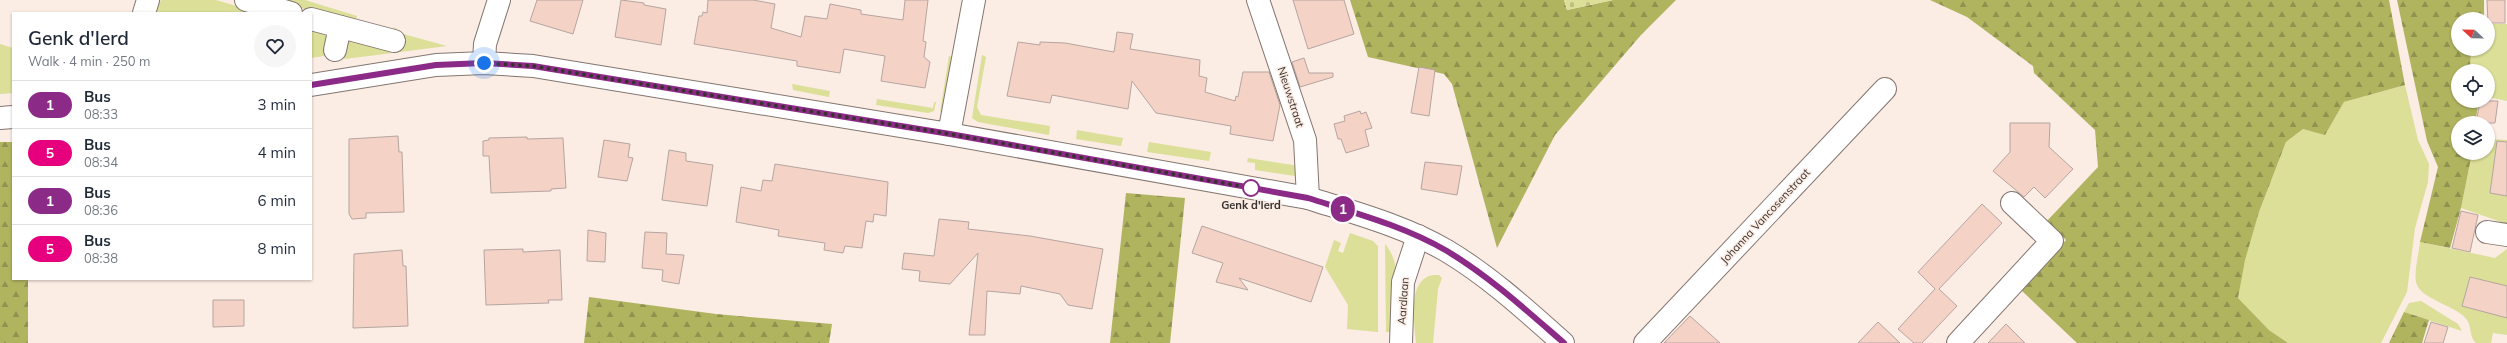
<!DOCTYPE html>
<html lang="en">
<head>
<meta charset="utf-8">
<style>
	:root { --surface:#fff; --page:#f6f6f7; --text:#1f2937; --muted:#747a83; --line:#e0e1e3 }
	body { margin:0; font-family:Mulish,sans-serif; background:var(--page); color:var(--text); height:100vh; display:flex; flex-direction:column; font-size:15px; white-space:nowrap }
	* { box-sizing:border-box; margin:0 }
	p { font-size:13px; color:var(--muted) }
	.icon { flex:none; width:22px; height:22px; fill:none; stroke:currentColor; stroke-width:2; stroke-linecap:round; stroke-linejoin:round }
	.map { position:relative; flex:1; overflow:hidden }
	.drawer { position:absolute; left:12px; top:12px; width:300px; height:268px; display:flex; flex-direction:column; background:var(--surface); border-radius:0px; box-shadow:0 1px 3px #0004 }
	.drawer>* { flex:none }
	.badge { padding:0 8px; border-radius:13px; font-size:14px; line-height:26px }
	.needle { width:26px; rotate:292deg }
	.fabs { position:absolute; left:2451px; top:12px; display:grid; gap:8px }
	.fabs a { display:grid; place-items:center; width:44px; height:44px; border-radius:50%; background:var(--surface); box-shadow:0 1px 3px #0004; font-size:20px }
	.you { position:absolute; width:20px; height:20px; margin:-10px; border:3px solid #fff; border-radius:50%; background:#1a73e8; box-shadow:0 0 0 6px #1a73e833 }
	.map>.badge { position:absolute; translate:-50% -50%; box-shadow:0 0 0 2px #fff }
	.round { display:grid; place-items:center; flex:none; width:42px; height:42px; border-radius:21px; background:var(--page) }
	.summary { display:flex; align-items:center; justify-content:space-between; height:68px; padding:0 16px }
	h1 { font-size:19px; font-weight:600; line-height:30px }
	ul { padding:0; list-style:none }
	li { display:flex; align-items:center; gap:12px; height:48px; padding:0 16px; border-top:1px solid var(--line) }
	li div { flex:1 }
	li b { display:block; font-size:15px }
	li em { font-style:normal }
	li .badge { min-width:44px; font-weight:700; text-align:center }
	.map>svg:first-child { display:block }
</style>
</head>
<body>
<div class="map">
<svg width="2507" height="343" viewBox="0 0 2507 343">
	<defs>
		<pattern id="forest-firs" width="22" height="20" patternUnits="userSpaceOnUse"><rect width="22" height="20" fill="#b0b45f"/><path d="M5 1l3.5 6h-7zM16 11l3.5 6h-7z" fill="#90934f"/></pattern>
		<pattern id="cemetery-stones" width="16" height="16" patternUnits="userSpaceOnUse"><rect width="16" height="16" fill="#dbdf97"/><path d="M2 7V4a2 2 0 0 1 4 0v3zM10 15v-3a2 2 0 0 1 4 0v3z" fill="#bdc082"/></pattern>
	</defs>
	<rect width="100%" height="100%" fill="#fbece4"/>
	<!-- green -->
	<g fill="#dbdf97">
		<path d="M161,0H216L260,13H152Z"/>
		<path d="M282,0H305L357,16L355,24L281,2Z"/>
		<path d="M2488,24H2507V101L2488,97V71H2470L2471,49H2488Z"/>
		<path d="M394,27L403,34L447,46L345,59L337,54L311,58V28L320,31L328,38L392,35Z"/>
		<path d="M0,44L13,48V93L0,94Z"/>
		<path d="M982,55L986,57L977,107L981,115L1050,126L1049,135L978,122L972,118Z"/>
		<path d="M949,56L954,57L944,109L940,112Z"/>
		<path d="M792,84L830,91L829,97L793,90Z"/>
		<path d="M2405,85L2418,140L2429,164L2428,182L2415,228L2407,292L2381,343H2288L2269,330L2238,298L2244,260L2259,212L2286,142L2303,129L2325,134L2344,102Z"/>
		<path d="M877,99L933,108L934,102H936L934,111L928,113L876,105Z"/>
		<path d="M1077,130L1123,138L1121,146L1076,139Z"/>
		<path d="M2488,139L2507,140V224L2461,208L2472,153H2488Z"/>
		<path d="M1149,142L1211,152L1209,161L1147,152Z"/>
		<path d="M1248,158L1299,166L1295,176L1255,170V163L1247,162Z"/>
		<path d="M1350,233L1373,241L1378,246V332L1347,329L1348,305L1325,267L1334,240L1341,243L1338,251L1343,253Z"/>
		<path d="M2420,242L2495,258L2507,249V335L2493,333L2491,343H2476C2469,337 2472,327 2467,320C2457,305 2420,300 2416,282C2414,271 2419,253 2420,242Z"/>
		<path d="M1385,244C1405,267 1394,304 1392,332H1386Z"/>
		<path d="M1439,275L1442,278L1438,289L1433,343H1416C1415,325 1407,288 1427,277C1430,275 1436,275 1439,275Z"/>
		<path d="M2421,301L2458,324L2462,331L2404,312L2409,303Z"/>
	</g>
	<!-- forest -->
	<g fill="url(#forest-firs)">
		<path d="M1350,0H1564L1567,10L1613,0H1676L1641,35L1555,135L1497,248L1452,84L1444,74L1368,57Z"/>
		<path d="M1930,0H2389L2405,85L2344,102L2325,135L2303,129L2286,142L2259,212L2245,260L2238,298L2269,330L2288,343H2077L2021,290L2066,240L2046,222L2098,167L2095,130L2034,73L2033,66L1967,17Z"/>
		<path d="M2397,0H2484V19H2458V49H2471L2470,71H2458V101H2479L2475,123H2458V153H2472L2461,208L2450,248L2420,242L2438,167L2427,141Z"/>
		<path d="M0,142H13V279H28V343H0Z"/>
		<path d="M1126,193L1185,198L1170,343H1110Z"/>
		<path d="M589,297L716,314L832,324L829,343H584Z"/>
		<path d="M2404,312L2429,320L2422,343H2389Z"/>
	</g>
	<!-- cemetery -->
	<path fill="url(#cemetery-stones)" d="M1564,0H1613L1567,10Z"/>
	<!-- building -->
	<g fill="#f5d2c6" stroke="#b5a5a0">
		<path d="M537,0H583L573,34L530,21Z"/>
		<path d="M621,0L644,3V5L666,9L661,45L615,37Z"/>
		<path d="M708,0H753L775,4L771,28L801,37L805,16L827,19L830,4L861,10V14L903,20L905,0H928L923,41L926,42L924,57L930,62L925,88L881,81L885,56L844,49L840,73L797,66V61L694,44L699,16H702L703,12L707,13Z"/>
		<path d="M1293,0H1344L1354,34L1308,49Z"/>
		<path d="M2487,0H2505V23H2488Z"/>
		<path d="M1117,32L1133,34L1130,49L1200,60L1199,76L1207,78L1205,92L1235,101L1236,96L1238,97L1243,72H1269L1280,105L1273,141L1230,134L1231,126L1156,113L1132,81L1128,109L1052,95L1050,103L1007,96L1018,42L1040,45V42L1065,43L1114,52Z"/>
		<path d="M1304,58L1309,73H1333V77L1300,87L1292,62Z"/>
		<path d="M1419,67L1435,70L1429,116L1411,113Z"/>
		<path d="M2480,101H2498L2495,123H2476Z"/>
		<path d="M1360,111L1361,114L1366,112L1372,128L1365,130L1369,146L1346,153L1341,139H1338L1334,124L1345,121L1344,116Z"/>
		<path d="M2010,123H2050L2049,147L2073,169L2045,198L2034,187L2024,197L1993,171L2010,152Z"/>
		<path d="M398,136L399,152H402L404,212L366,213V218L352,219L349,214V139Z"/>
		<path d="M527,137V139L563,138L566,188L551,189V191L491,193L489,156H483V141L489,140V138Z"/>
		<path d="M604,140L630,144L628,157L633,158L627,181L598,177Z"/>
		<path d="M2497,141L2507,142V196L2490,193Z"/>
		<path d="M669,150L686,153V161L713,165L707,206L662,200Z"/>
		<path d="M1425,162L1462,166L1457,195L1421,189Z"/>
		<path d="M775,164L888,182L886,216L874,214L873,222L866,221L862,248L845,246L843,253L824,250L825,243L778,236L779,230L736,222L741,187L761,191L763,180L772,181Z"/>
		<path d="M1982,204L2002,223L1939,289L1957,306L1922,343H1914L1898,329L1935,289L1918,272Z"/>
		<path d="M2461,211L2478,215L2470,252L2452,248Z"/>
		<path d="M939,219L969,222L968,229L1030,236L1103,249L1092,309L1068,305L1060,294L1021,286L1020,294L987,291L985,335H969L978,253L950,284L919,281L920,271L902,269L904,253L934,256Z"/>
		<path d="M1202,226L1323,267L1311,302L1239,278L1248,290L1216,282L1223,263L1192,253Z"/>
		<path d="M588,230L606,233L605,262L587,261Z"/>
		<path d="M645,232L667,233L666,254L684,255L679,284L662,281L663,270L642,268Z"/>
		<path d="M523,249V252L560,250L562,300H548L549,303L486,305L484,250Z"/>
		<path d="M402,250L403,266H406L408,326L353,328L354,254Z"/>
		<path d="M2470,277L2507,286V318L2462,306Z"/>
		<path d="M213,300H244V326L213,327Z"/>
		<path d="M1690,316L1720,343H1664Z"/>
		<path d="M1878,322L1900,343H1858Z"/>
		<path d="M2431,322L2448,327L2443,343H2424Z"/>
		<path d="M2006,324L2025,343H1988Z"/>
	</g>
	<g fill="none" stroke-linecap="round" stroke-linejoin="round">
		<defs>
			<g id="minor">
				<path d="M246,0L291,13"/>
				<path d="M1258,0L1305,140L1308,198"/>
				<path d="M144,13L148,0"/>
				<path d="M311,19L394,41"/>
				<path d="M335,50L340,27"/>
				<path d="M484,63L485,44L499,0"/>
				<path d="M949,134L974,0"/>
				<path d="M2487,232L2507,235"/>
				<path d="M1401,343L1403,282L1418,236"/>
				<path d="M1645,343L1885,89"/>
				<path d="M1958,343L2052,241L2012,203"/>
			</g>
			<g id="tertiary">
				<path d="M311,85L436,65L484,63L533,66L949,134L1308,198C1355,213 1404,226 1447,251C1490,277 1526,310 1563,343"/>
				<path d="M0,118L13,117"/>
			</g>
		</defs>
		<!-- minor casing -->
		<use href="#minor" stroke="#847670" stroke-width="24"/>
		<!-- tertiary casing -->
		<use href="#tertiary" stroke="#847670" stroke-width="24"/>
		<!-- minor -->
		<use href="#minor" stroke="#fff" stroke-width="22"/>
		<!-- tertiary -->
		<use href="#tertiary" stroke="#fff" stroke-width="22"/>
	</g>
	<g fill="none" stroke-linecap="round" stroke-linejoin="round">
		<defs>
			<path id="line" d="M311,85L436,65L484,63L533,66L950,134L1308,198C1355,213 1404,226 1447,251C1490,277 1526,310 1564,343"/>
		</defs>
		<!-- line casing -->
		<use href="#line" stroke="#fff" stroke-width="9"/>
		<!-- line -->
		<use href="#line" stroke="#8c2b87" stroke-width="6"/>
		<!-- walk -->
		<path stroke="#38322f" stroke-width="4" stroke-dasharray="0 7.2" d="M484,63L533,66L587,75L950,134L1251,188"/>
	</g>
	<!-- markers -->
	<circle fill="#fff" stroke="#8c2b87" stroke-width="2" cx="1251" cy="188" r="8"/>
	<g text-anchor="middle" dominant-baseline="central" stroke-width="3" stroke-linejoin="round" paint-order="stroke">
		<!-- street labels -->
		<g font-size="11" fill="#38322f" stroke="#fbece4">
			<text transform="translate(1291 97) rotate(72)">Nieuwstraat</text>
			<text transform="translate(1765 216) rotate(-47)">Johanna Vancosenstraat</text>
			<text transform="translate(1403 301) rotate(-86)">Aardlaan</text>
		</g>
		<!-- stop labels -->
		<g font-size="11" font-weight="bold" fill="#38322f" stroke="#fbece4">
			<text x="1251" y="205">Genk d'Ierd</text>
		</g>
	</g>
</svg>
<div class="fabs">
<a><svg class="needle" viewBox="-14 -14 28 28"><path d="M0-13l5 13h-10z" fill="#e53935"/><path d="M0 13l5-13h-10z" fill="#747a83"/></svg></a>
<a><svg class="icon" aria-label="locate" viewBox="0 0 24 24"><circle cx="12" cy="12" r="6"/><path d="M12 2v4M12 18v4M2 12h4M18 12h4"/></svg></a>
<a><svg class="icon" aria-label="layers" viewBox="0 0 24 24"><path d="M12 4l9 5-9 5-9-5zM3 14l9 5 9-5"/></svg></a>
</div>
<div class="you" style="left:484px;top:63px"></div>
<b class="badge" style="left:1343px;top:209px;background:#8c2b87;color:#fff">1</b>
<section class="drawer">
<div class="summary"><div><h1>Genk d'Ierd</h1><p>Walk · 4 min · 250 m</p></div><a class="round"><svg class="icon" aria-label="heart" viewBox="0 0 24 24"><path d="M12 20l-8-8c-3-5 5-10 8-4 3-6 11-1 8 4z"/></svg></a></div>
<ul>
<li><span class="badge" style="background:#8c2b87;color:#fff">1</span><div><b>Bus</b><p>08:33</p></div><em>3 min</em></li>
<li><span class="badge" style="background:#e6007e;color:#fff">5</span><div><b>Bus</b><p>08:34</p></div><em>4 min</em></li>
<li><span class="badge" style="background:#8c2b87;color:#fff">1</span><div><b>Bus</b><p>08:36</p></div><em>6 min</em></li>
<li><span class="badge" style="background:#e6007e;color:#fff">5</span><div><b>Bus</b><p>08:38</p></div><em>8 min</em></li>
</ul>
</section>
</div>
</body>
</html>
